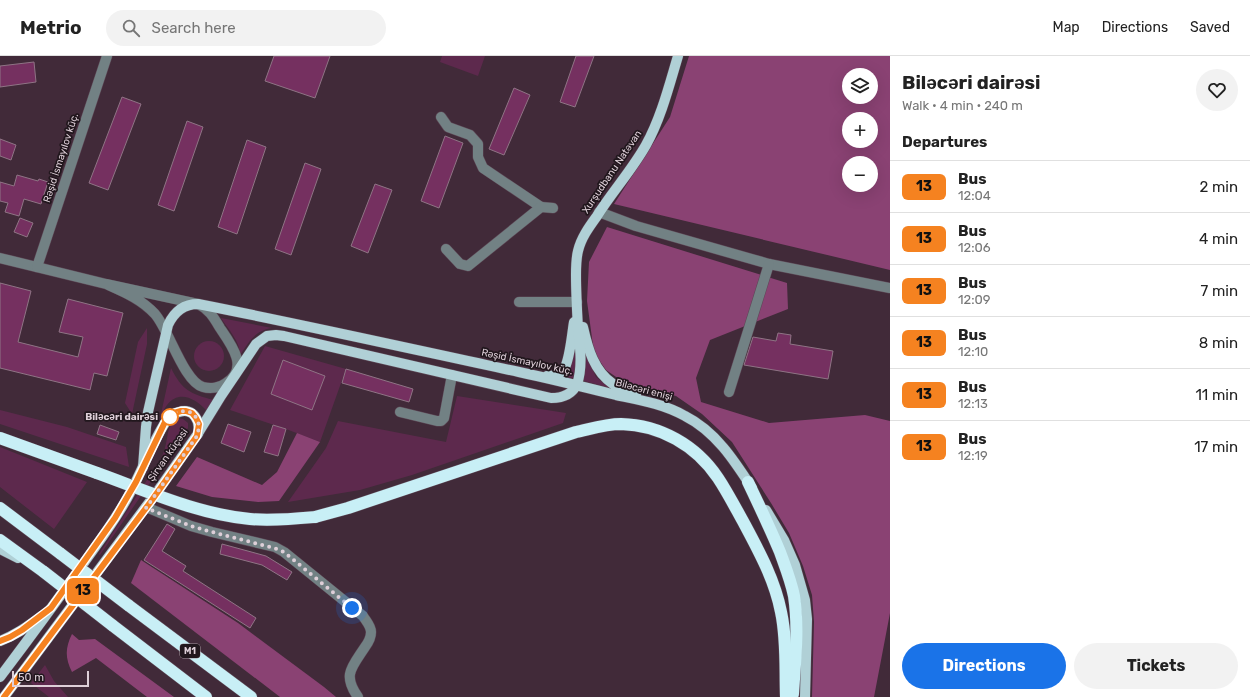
<!DOCTYPE html>
<html lang="en">
<head>
<meta charset="utf-8">
<style>
	:root { --surface:#fff; --page:#f2f2f2; --text:#222; --muted:#767676; --line:#e0e0e0; --accent:#1a73e8 }
	body { margin:0; font-family:Rubik,sans-serif; background:var(--page); color:var(--text); height:100vh; display:flex; flex-direction:column; font-size:15px; white-space:nowrap }
	* { box-sizing:border-box; margin:0 }
	p { font-size:13px; color:var(--muted) }
	.icon { flex:none; width:22px; height:22px; fill:none; stroke:currentColor; stroke-width:2; stroke-linecap:round; stroke-linejoin:round }
	.map { position:relative; flex:1; overflow:hidden }
	.panel { display:flex; flex-direction:column; background:var(--surface); width:360px }
	.panel>* { flex:none }
	.badge { padding:0 8px; border-radius:6px; font-size:14px; line-height:26px }
	.fabs { position:absolute; left:842px; top:12px; display:grid; gap:8px }
	.fabs a { display:grid; place-items:center; width:36px; height:36px; border-radius:50%; background:var(--surface); box-shadow:0 4px 16px #0002; font-size:20px }
	.scale { position:absolute; left:12px; bottom:10px; width:77px; box-sizing:border-box; padding-left:4px; border:2px solid #decfd8; border-top:0; font-size:11px; line-height:14px; white-space:nowrap; color:#decfd8; -webkit-text-stroke:3px #21171d; paint-order:stroke }
	.you { position:absolute; width:20px; height:20px; margin:-10px; border:3px solid #fff; border-radius:50%; background:#1a73e8; box-shadow:0 0 0 6px #1a73e833 }
	.map>.badge { position:absolute; translate:-50% -50%; box-shadow:0 0 0 2px #fff }
	h2 { padding:0 12px; font-size:15px; line-height:36px }
	.round { display:grid; place-items:center; flex:none; width:42px; height:42px; border-radius:21px; background:var(--page) }
	.head { display:flex; align-items:center; justify-content:space-between; height:68px; padding:0 12px }
	h1 { font-size:19px; font-weight:700; line-height:30px }
	.cta { display:flex; gap:8px; margin-top:auto; padding:8px 12px }
	.cta a { flex:1; height:46px; border-radius:24px; background:var(--accent); color:#fff; font-size:16px; font-weight:700; line-height:46px; text-align:center }
	.cta a+a { background:var(--page); color:var(--text) }
	ul { padding:0; list-style:none }
	li { display:flex; align-items:center; gap:12px; height:52px; padding:0 12px; border-top:1px solid var(--line) }
	li div { flex:1 }
	li b { display:block; font-size:15px }
	li em { font-style:normal }
	li .badge { min-width:44px; font-weight:700; text-align:center }
	header { display:flex; align-items:center; gap:24px; box-sizing:border-box; height:56px; padding:0 20px; background:var(--surface); border-bottom:1px solid var(--line) }
	header strong { font-size:19px }
	nav { display:flex; gap:22px; margin-inline-start:auto; font-size:14px }
	.search { width:280px; height:36px; background:var(--page); display:flex; align-items:center; gap:10px; box-sizing:border-box; padding:0 14px; border-radius:22px; color:var(--muted); font-size:15px }
	main { display:flex; flex:1; min-height:0 }
	.map>svg:first-child { display:block }
</style>
</head>
<body>
<header>
<strong>Metrio</strong>
<div class="search"><svg class="icon" aria-label="search" viewBox="0 0 24 24"><circle cx="10" cy="10" r="6"/><path d="M15 15l6 6"/></svg>Search here</div>
<nav><a>Map</a><a>Directions</a><a>Saved</a></nav>
</header>
<main>
<div class="map">
<svg width="890" height="641" viewBox="0 0 890 641">
	<rect width="100%" height="100%" fill="#412a39"/>
	<!-- green -->
	<g fill="#5d294d">
		<path d="M442,0H485L478,20L440,6Z"/>
		<path d="M221,262L272,272C254,275 250,285 240,299C240,285 228,273 221,262Z"/>
		<path d="M147,272V288L132,358L125,347L138,286Z"/>
		<path d="M576,276V311L573,322L565,321L571,312Z"/>
		<circle cx="209" cy="300" r="15"/>
		<path d="M265,290L346,313L320,386L286,373L230,354Z"/>
		<path d="M584,295L596,321L610,332L584,325Z"/>
		<path d="M171,312C182,334 190,338 214,344L206,354C196,343 179,333 167,349C163,354 161,361 159,367Z"/>
		<path d="M457,340L566,357L563,367L412,419L360,434L288,446L326,392L338,365L446,386Z"/>
		<path d="M0,354L67,371L126,391L129,411L0,368Z"/>
		<path d="M177,362L183,363L188,367V372L100,499L99,498L160,404C162,400 164,396 165,392C168,382 167,368 177,362Z"/>
		<path d="M0,391L87,426L54,473L0,431Z"/>
		<path d="M45,609L54,625L68,641H49L31,627Z"/>
	</g>
	<!-- forest -->
	<g fill="#8a4273" fill-rule="evenodd">
		<path d="M689,0H890V214L614,148L670,61ZM849,19H871V41H849ZM849,63H871V85H849ZM849,107H871V129H849Z"/>
		<path d="M607,171L787,227L788,253L710,284L696,322L701,346L769,367L865,359L890,365V557L874,641H812L814,566L812,539L803,510L789,477L771,447L732,386L702,358L676,340L622,325L606,314L594,297L587,245L589,206Z"/>
		<path d="M297,377L320,386L279,445L258,446L212,441L176,430L197,401L262,429L277,416Z"/>
		<path d="M141,504L238,567L324,631L336,641H280L131,527Z"/>
		<path d="M72,578L79,584L95,583L174,641H147L96,602L72,616C65,602 65,592 72,578Z"/>
	</g>
	<!-- building -->
	<g fill="#753060" stroke="#8f7485">
		<path d="M274,0H330L315,42L265,25Z"/>
		<path d="M576,0H594L575,51L560,46Z"/>
		<path d="M34,6L36,26L0,31V10Z"/>
		<path d="M514,32L530,39L504,99L489,93Z"/>
		<path d="M122,41L141,48L108,134L89,127Z"/>
		<path d="M187,65L203,71L174,155L158,149Z"/>
		<path d="M445,80L463,87L439,152L421,145Z"/>
		<path d="M0,83L16,89L11,104L0,100Z"/>
		<path d="M247,84L266,91L237,178L218,171Z"/>
		<path d="M305,107L321,113L291,199L275,193Z"/>
		<path d="M17,119L38,125L39,123L48,126L41,148L24,143L19,160L5,156L8,147L0,145V126L14,130Z"/>
		<path d="M375,128L392,134L368,197L351,190Z"/>
		<path d="M20,162L33,167L27,181L14,176Z"/>
		<path d="M0,227L31,235L18,286L78,301L83,281L59,276L68,243L123,257L107,320L94,317L90,334L0,312Z"/>
		<path d="M778,277L791,279L790,288L833,295L828,323L744,309L753,281L776,285Z"/>
		<path d="M283,304L325,320L312,354L271,338Z"/>
		<path d="M346,313L413,333L409,346L342,327Z"/>
		<path d="M228,368L251,376L244,396L221,387Z"/>
		<path d="M100,369L119,376L116,384L97,378Z"/>
		<path d="M273,369L286,373L278,400L264,396Z"/>
		<path d="M167,468L175,473L162,495L186,510L183,515L256,562L250,572L144,504Z"/>
		<path d="M222,488L266,500L292,516L287,524L262,509L220,498Z"/>
	</g>
	<g fill="none" stroke-linecap="round" stroke-linejoin="round">
		<defs>
			<g id="minor">
				<path d="M441,61L448,71L470,79L478,88V101L483,112L541,151"/>
				<path d="M599,156L636,170L769,208L890,232"/>
				<path d="M446,193L460,208L468,210L541,151L553,152"/>
				<path d="M0,202L106,228L198,248C209,253 214,262 220,272C231,288 250,313 226,327C220,332 210,333 203,331C184,326 169,274 155,258C141,243 124,236 106,228"/>
				<path d="M37,211L107,0"/>
				<path d="M519,246H577"/>
				<path d="M729,336L769,208"/>
				<path d="M400,356L437,365H441L444,362L452,319"/>
				<path d="M146,451L191,470L212,476L275,491L284,496L363,560C366,565 371,570 371,576C371,582 368,587 365,591C352,611 342,619 358,641"/>
			</g>
			<g id="major">
				<path d="M583,271C588,293 594,315 613,328C620,333 629,335 636,339"/>
				<path d="M547,320C554,320 560,319 564,313C570,304 572,277 574,266"/>
				<path d="M143,411L146,371L148,356L168,269C174,256 183,248 198,248C305,269 412,293 519,316C552,323 584,331 616,339C640,344 664,348 685,360C715,375 734,404 752,432"/>
				<path d="M766,454L784,484L795,509L805,544L807,563L805,641"/>
				<path d="M0,493L18,502"/>
				<path d="M0,585C16,579 28,570 42,560"/>
				<path d="M0,621C28,584 56,546 83,508C100,484 118,461 131,435C143,413 152,387 165,367C168,362 173,357 179,356C193,351 201,365 198,378"/>
				<path d="M4,641L157,436L197,379L221,340L256,288L267,280L276,279L284,280L551,342C562,342 572,339 577,328C583,311 580,290 578,272C577,255 576,237 576,219C576,211 576,203 578,195C581,182 589,171 597,160C612,136 632,114 646,89C661,62 669,30 678,0"/>
			</g>
			<g id="highway">
				<path d="M0,382L97,417"/>
				<path d="M748,426C759,449 770,472 780,496C785,510 791,525 794,540C799,573 795,605 793,638"/>
				<path d="M0,452L61,498"/>
				<path d="M315,461L348,452L576,376C590,373 606,368 621,368C660,369 696,389 718,422C728,437 736,453 745,469C760,497 775,525 781,556C787,584 785,613 786,641"/>
				<path d="M0,484L44,516"/>
				<path d="M128,549L251,641"/>
				<path d="M112,569L206,641"/>
			</g>
		</defs>
		<!-- minor casing -->
		<use href="#minor" stroke="#5d4856" stroke-width="11"/>
		<!-- major casing -->
		<use href="#major" stroke="#5d4856" stroke-width="11"/>
		<!-- highway casing -->
		<use href="#highway" stroke="#5d4856" stroke-width="13"/>
		<!-- minor -->
		<use href="#minor" stroke="#728184" stroke-width="10"/>
		<!-- major -->
		<use href="#major" stroke="#b0d0d6" stroke-width="10"/>
		<!-- highway -->
		<use href="#highway" stroke="#c8eff6" stroke-width="12"/>
		<defs>
			<g id="highway-bridge">
				<path d="M97,417C147,435 197,458 250,463C272,465 293,463 315,461"/>
				<path d="M61,498L128,549"/>
				<path d="M44,516L112,569"/>
			</g>
		</defs>
		<!-- highway-bridge casing -->
		<use href="#highway-bridge" stroke="#5d4856" stroke-width="13" stroke-linecap="butt"/>
		<!-- highway-bridge -->
		<use href="#highway-bridge" stroke="#c8eff6" stroke-width="12"/>
	</g>
	<g fill="none" stroke-linecap="round" stroke-linejoin="round">
		<defs>
			<path id="line" d="M0,585L10,581L22,574L51,552L115,462L136,426L165,366L174,357L181,355H186L192,357L196,362L199,368L197,380L152,444L4,641"/>
		</defs>
		<!-- line casing -->
		<use href="#line" stroke="#fff" stroke-width="9"/>
		<!-- line -->
		<use href="#line" stroke="#f58220" stroke-width="6"/>
		<!-- walk -->
		<path stroke="#decfd8" stroke-width="4" stroke-dasharray="0 7.2" d="M170,361C178,353 194,352 198,366C200,371 198,375 197,380L146,452L191,470L212,476L274,492L284,496L352,552"/>
	</g>
	<!-- markers -->
	<circle fill="#fff" stroke="#f58220" stroke-width="2" cx="170" cy="361" r="8"/>
	<g text-anchor="middle" dominant-baseline="central" stroke-width="3.5" stroke-linejoin="round" paint-order="stroke">
		<!-- shield labels -->
		<rect fill="#21171d" stroke="#a598a0" stroke-width="1" x="180" y="588" width="20" height="14" rx="3"/>
		<g font-size="9" font-weight="bold" fill="#decfd8">
			<text x="190" y="595">M1</text>
		</g>
		<!-- street labels -->
		<g font-size="10" fill="#decfd8" stroke="#21171d">
			<text transform="translate(61 102) rotate(-72)">Rəşid İsmayılov küç.</text>
			<text transform="translate(612 116) rotate(-56)">Xurşudbanu Natəvan</text>
			<text transform="translate(527 306) rotate(12)">Rəşid İsmayılov küç.</text>
			<text transform="translate(644 334) rotate(15)">Biləcəri enişi</text>
			<text transform="translate(168 399) rotate(-55)">Şirvan küçəsi</text>
		</g>
		<!-- stop labels -->
		<g font-size="10" font-weight="bold" fill="#decfd8" stroke="#21171d" text-anchor="end">
			<text x="158" y="361">Biləcəri dairəsi</text>
		</g>
	</g>
</svg>
<div class="fabs">
<a><svg class="icon" aria-label="layers" viewBox="0 0 24 24"><path d="M12 4l9 5-9 5-9-5zM3 14l9 5 9-5"/></svg></a>
<a>+</a>
<a>−</a>
</div>
<div class="scale">50 m</div>
<div class="you" style="left:352px;top:552px"></div>
<b class="badge" style="left:83px;top:535px;background:#f58220;color:#111">13</b>
</div>
<section class="panel">
<div class="head"><div><h1>Biləcəri dairəsi</h1><p>Walk · 4 min · 240 m</p></div><a class="round"><svg class="icon" aria-label="heart" viewBox="0 0 24 24"><path d="M12 20l-8-8c-3-5 5-10 8-4 3-6 11-1 8 4z"/></svg></a></div>
<h2>Departures</h2>
<ul>
<li><span class="badge" style="background:#f58220;color:#111">13</span><div><b>Bus</b><p>12:04</p></div><em>2 min</em></li>
<li><span class="badge" style="background:#f58220;color:#111">13</span><div><b>Bus</b><p>12:06</p></div><em>4 min</em></li>
<li><span class="badge" style="background:#f58220;color:#111">13</span><div><b>Bus</b><p>12:09</p></div><em>7 min</em></li>
<li><span class="badge" style="background:#f58220;color:#111">13</span><div><b>Bus</b><p>12:10</p></div><em>8 min</em></li>
<li><span class="badge" style="background:#f58220;color:#111">13</span><div><b>Bus</b><p>12:13</p></div><em>11 min</em></li>
<li><span class="badge" style="background:#f58220;color:#111">13</span><div><b>Bus</b><p>12:19</p></div><em>17 min</em></li>
</ul>
<div class="cta"><a>Directions</a><a>Tickets</a></div>
</section>
</main>
</body>
</html>
